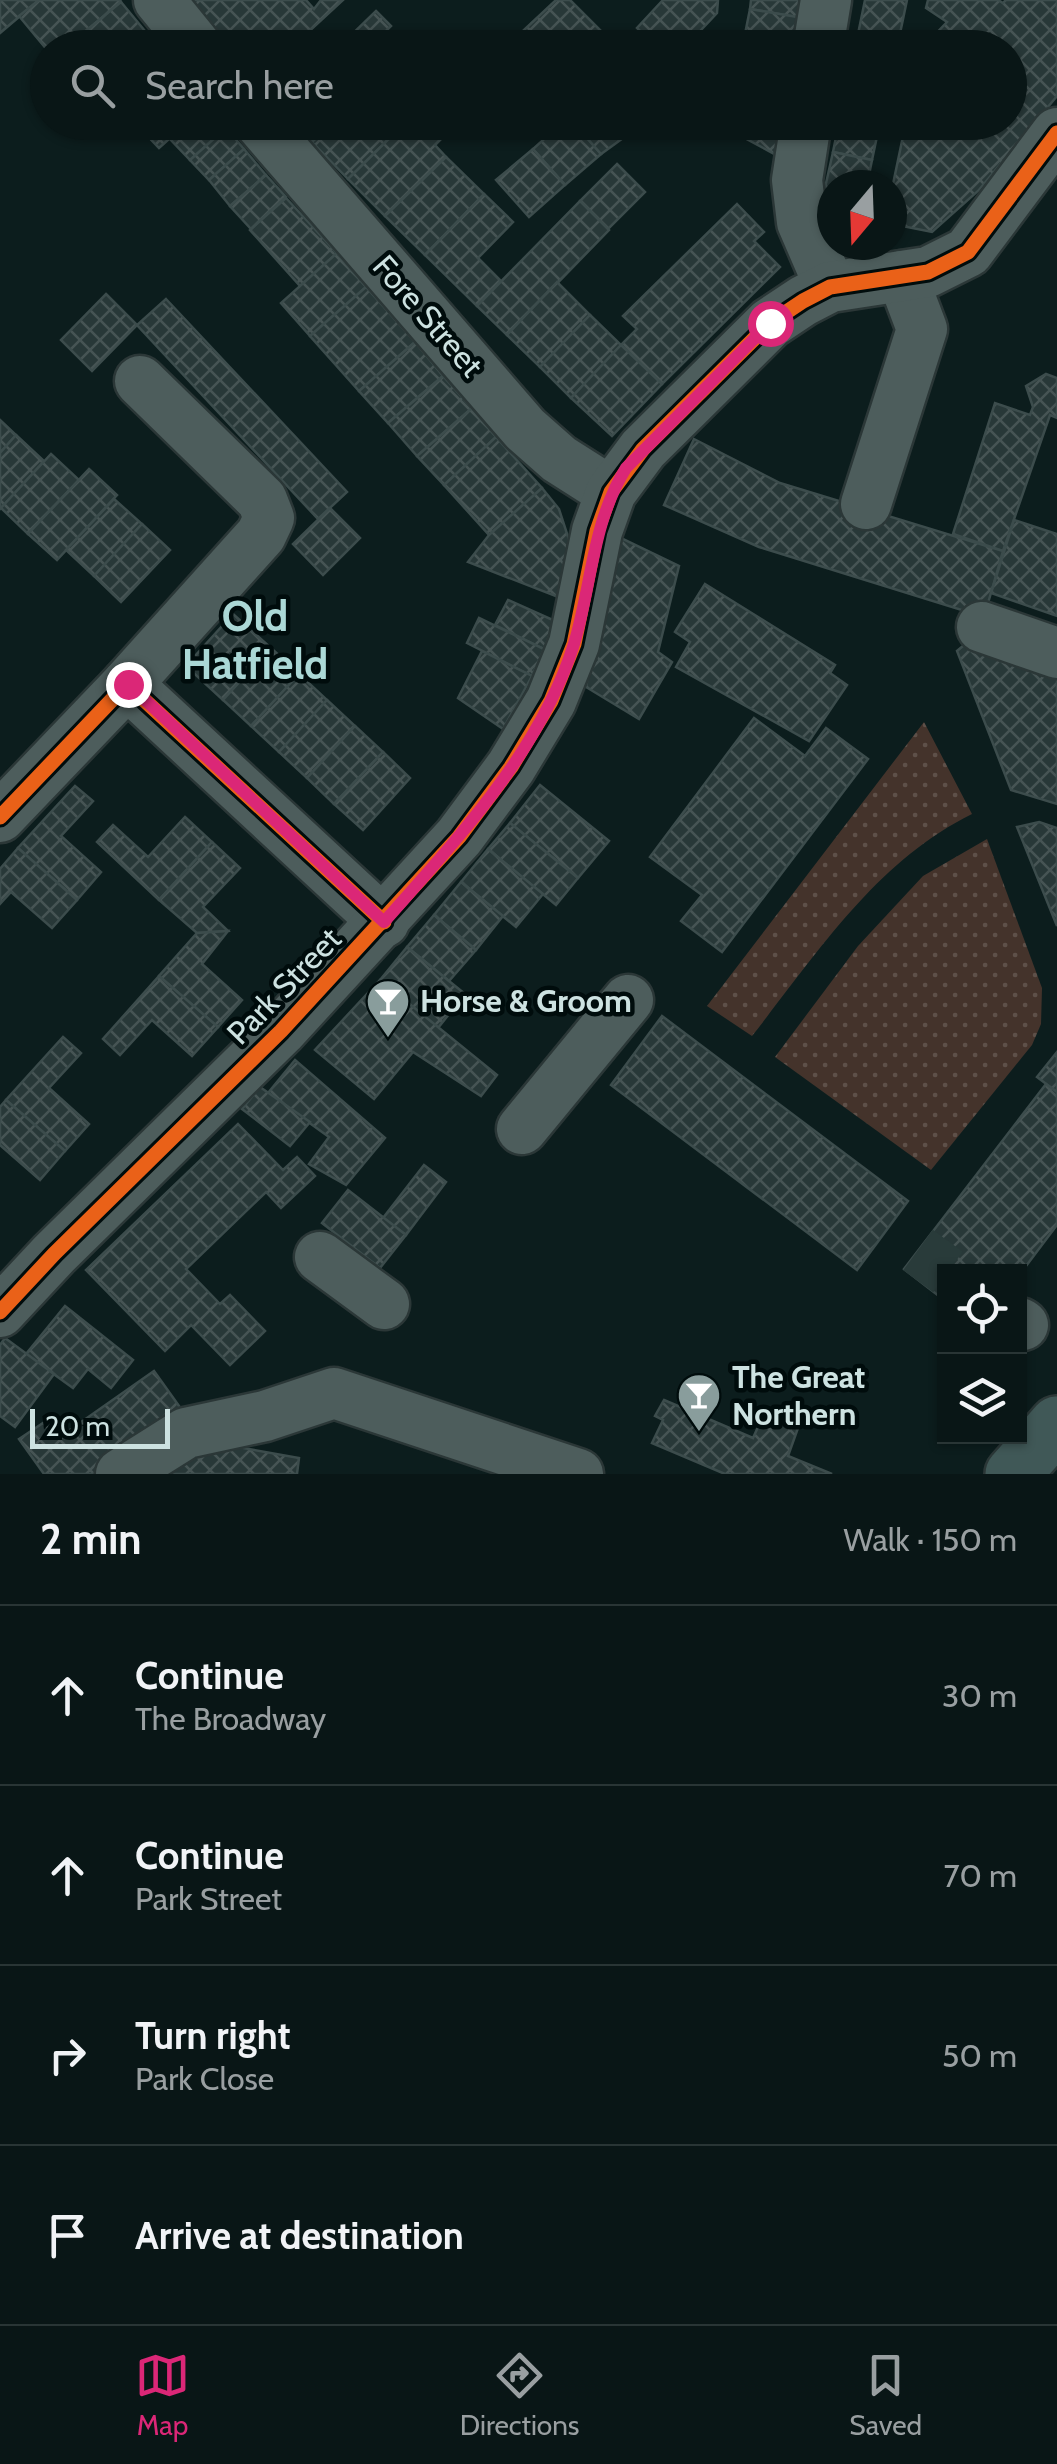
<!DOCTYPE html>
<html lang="en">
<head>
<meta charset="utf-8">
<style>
	body { margin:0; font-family:Cabin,sans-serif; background:#121f1f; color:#f1f3f6 }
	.controls { position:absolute; right:30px; bottom:30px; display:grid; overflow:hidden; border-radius:0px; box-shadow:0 2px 8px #0004 }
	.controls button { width:90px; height:90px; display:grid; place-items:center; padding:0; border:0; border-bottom:2px solid #293535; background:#091616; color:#f1f3f6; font:50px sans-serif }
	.compass { position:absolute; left:817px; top:170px; width:90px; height:90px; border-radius:50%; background:#091616; box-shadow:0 2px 8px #0004; rotate:199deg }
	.scale { position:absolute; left:30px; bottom:25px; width:140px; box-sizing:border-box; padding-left:10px; border:5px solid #cde2e1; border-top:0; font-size:28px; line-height:35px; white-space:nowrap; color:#cde2e1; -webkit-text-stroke:8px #000c0c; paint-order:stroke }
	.stop { position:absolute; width:30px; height:30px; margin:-22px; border:8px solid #db2777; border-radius:50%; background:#fff }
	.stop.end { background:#db2777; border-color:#fff; box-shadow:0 2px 10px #0008 }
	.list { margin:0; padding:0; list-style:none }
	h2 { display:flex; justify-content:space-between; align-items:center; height:130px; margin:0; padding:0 40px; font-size:42px }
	h2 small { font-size:32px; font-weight:400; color:#999fa1 }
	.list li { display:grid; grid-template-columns:65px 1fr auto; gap:30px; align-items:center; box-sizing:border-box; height:180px; padding:0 40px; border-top:2px solid #293535 }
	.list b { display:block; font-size:38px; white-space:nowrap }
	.list p { margin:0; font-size:32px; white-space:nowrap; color:#999fa1 }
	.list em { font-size:32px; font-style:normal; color:#999fa1 }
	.icon { flex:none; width:55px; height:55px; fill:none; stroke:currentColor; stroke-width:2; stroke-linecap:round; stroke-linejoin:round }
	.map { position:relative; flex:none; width:1057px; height:1474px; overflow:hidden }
	.search { position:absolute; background:#091616; box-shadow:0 2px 8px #0004; left:30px; right:30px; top:30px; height:110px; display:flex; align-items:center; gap:25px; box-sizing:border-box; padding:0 35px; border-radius:55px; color:#999fa1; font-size:38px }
	.sheet { height:850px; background:#091616 }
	nav { display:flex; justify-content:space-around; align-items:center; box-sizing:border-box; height:140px; border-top:2px solid #293535; background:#091616; font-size:28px; color:#999fa1 }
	nav a { display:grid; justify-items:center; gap:5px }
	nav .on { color:#db2777 }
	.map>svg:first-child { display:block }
	.grass { fill:url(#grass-dots) }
	.building { fill:url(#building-cross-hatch); stroke:#3c4c4c; stroke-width:2.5 }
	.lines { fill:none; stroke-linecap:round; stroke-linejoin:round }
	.minor-tunnel { stroke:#293b3a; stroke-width:50; stroke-dasharray:50 25; stroke-linecap:butt }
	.minor-casing { stroke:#2b3737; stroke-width:55 }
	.major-casing { stroke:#2b3737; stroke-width:60 }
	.minor { stroke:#4d5d5c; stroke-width:50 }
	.major { stroke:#405857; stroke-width:55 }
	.cycleway-casing { stroke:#000c0c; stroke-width:21 }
	.cycleway { stroke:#ea6118; stroke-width:15 }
	.route { stroke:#db2777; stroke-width:12 }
	.labels { text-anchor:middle; stroke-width:9; stroke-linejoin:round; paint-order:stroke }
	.street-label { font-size:32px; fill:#cde2e1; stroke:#000c0c }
	.poi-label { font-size:32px; font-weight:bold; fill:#cde2e1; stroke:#000c0c; text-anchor:start }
	.district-label { font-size:42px; font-weight:bold; fill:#abd8d6; stroke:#000c0c }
</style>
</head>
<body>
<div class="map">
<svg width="1057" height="1474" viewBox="0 0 1057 1474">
	<defs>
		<pattern id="grass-dots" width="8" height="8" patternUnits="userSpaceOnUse" patternTransform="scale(2.5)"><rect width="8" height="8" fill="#44332b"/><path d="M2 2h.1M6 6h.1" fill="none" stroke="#5e5049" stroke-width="1.8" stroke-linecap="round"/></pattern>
		<pattern id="building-cross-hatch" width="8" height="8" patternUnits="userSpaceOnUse" patternTransform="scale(2.5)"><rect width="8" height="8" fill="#283838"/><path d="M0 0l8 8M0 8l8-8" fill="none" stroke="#465454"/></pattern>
	</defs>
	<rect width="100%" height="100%" fill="#0c1d1d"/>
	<g class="grass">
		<path d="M924 722 972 814C876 861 816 955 752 1036L707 1006Z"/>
		<polygon points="987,839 1042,988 1041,1024 1032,1045 931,1170 775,1057 858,946 923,876"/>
	</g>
	<g class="building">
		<polygon points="0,0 39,0 0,33"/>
		<polygon points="39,0 120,0 121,2 65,48 48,48 48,51 19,16"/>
		<polygon points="192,0 306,0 314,9 321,0 343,0 291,48 230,48"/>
		<polygon points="556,0 570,0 618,48 515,48 510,43"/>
		<polygon points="663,0 718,0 717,13 684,48 657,48 637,28"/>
		<polygon points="751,0 806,0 803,18 750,9"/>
		<polygon points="865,0 907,0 897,48 856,44"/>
		<polygon points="928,0 998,0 1003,3 1006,0 1057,0 1057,96 978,191 932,232 892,224 892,189 906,122 1010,122 1010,48 927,48 929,41 947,22 926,8"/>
		<polygon points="121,2 159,48 65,48"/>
		<polygon points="750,9 803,18 797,48 743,44"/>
		<polygon points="376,11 391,26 369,48 338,48"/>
		<polygon points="308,31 325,48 291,48"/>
		<polygon points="147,122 188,122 159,148 140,128"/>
		<polygon points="188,122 221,122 226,128 190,160 170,139"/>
		<polygon points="293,122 333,122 312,142"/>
		<polygon points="333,122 400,122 403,125 348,179 312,142"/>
		<polygon points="406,122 458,122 435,145 446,157 385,216 348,179"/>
		<polygon points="563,122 573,122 601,154 565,185 533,149"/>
		<polygon points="573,122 655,122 648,131 641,125 601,154"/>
		<polygon points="729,122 784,122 778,156 728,129"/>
		<polygon points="839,122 880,122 872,160 833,152"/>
		<polygon points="226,128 244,149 209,180 190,160"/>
		<polygon points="244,149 266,175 230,206 209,180"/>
		<polygon points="533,149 565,185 529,217 496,180"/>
		<polygon points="833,152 872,160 867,185 832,185 832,208 821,206"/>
		<polygon points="446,157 484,194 425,255 385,216"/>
		<polygon points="617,164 645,192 608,229 580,201"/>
		<polygon points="266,175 286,197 251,229 230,206"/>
		<polygon points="484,194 513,222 478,258 501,281 477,306 425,255"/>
		<polygon points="286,198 337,253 300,286 250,230"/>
		<polygon points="580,201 609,230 507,335 477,306"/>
		<polygon points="737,204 764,232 754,241 780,267 662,384 621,345 637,329 623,316"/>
		<polygon points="337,253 366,287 310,336 281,303"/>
		<polygon points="557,282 590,315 540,367 507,335"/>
		<polygon points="366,287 415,342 359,391 310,336"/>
		<polygon points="106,294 137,325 92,371 61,340"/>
		<polygon points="166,299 347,492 318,519 137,325"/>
		<polygon points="590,315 621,345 571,398 540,367"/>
		<polygon points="415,342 443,376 388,423 359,391"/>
		<polygon points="621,345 662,384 612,436 571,398"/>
		<polygon points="1046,374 1057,378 1057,418 1050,415 1003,551 953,534 995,403 1030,415 1033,407 1026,386"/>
		<polygon points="443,376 472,408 417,456 388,423"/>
		<polygon points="472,408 496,437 444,485 417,456"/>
		<polygon points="0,420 16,435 0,453"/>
		<polygon points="16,435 44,461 0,509 0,453"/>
		<polygon points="496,437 542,488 489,535 444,485"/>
		<polygon points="694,439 780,483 1003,551 984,617 759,547 664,505"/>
		<polygon points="51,454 79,480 28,534 1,508"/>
		<polygon points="89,469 117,495 57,560 28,534"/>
		<polygon points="542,488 559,509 573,552 566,600 468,562 489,535"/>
		<polygon points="114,499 142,524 94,576 66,550"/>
		<polygon points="330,508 360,538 323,575 293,544"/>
		<polygon points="1014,520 1057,534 1057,616 991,593"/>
		<polygon points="142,524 170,550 121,602 94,576"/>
		<polygon points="615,535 679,566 658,652 672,662 639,719 586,687"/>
		<polygon points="705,584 835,665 830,673 847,685 809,741 676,667 690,642 675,632"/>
		<polygon points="508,600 555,621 544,649 495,625"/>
		<polygon points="233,614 271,648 223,700 186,666"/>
		<polygon points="479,618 544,649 532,676 467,643"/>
		<polygon points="969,641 1057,671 1057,804 1011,790 957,651"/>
		<polygon points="271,648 299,674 251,726 223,700"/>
		<polygon points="482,651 532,676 503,729 458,698"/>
		<polygon points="299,674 327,700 279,752 251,726"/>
		<polygon points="327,700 355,726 307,778 279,752"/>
		<polygon points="754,718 805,756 826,728 868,759 722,952 681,921 702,895 650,857"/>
		<polygon points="355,726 383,752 334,804 307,778"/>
		<polygon points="383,752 410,778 363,830 334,804"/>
		<polygon points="540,785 609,841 578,878 510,823"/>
		<polygon points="75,786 93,801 61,836 101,872 77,900 18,848"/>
		<polygon points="185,817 212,842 159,900 97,842 113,825 148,857"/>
		<polygon points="1039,822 1057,828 1057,926 1017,827"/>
		<polygon points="510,823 578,878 556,905 488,849"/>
		<polygon points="212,842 240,868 203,907 228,931 197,933 159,900"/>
		<polygon points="18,848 77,900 52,928 11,892 0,904 0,869"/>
		<polygon points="488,849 543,894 516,927 461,882"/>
		<polygon points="461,882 503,916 476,950 434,915"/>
		<polygon points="434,915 476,950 449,981 407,947"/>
		<polygon points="228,931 202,964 242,1000 218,1027 159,976 197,933"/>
		<polygon points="407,947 465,994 438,1028 380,980"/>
		<polygon points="159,976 218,1027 192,1056 152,1020 120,1055 103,1039"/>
		<polygon points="380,980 497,1075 481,1096 413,1052 374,1099 315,1050"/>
		<polygon points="662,1016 908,1201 857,1270 611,1085"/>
		<polygon points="63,1037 81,1053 49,1088 89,1124 65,1151 6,1100"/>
		<polygon points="1057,1052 1057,1092 1037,1077"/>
		<polygon points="295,1060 385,1138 346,1185 309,1164 329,1137 268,1093"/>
		<polygon points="1046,1084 1057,1092 1057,1225 1020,1274 944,1272 944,1300 904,1269"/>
		<polygon points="260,1087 310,1122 290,1146 242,1109"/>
		<polygon points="6,1100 65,1151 40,1180 0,1145 0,1107"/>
		<polygon points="238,1124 283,1170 297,1157 315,1176 281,1208 266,1192 186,1269 220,1304 230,1295 265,1331 230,1365 191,1325 165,1351 86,1270"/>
		<polygon points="424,1165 446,1182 406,1235 383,1218"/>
		<polygon points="348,1190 406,1235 380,1268 322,1223"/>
		<polygon points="65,1306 133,1360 111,1388 88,1369 73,1388 26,1354"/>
		<polygon points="5,1338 54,1374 15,1427 0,1416 0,1345"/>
		<polygon points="154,1371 184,1413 97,1474 44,1474 19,1439 55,1415 67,1432"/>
		<polygon points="664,1400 753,1438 763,1416 798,1428 788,1456 832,1474 725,1474 652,1443 663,1420 655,1416"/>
		<polygon points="210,1442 299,1458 297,1474 136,1474"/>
	</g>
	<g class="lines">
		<polyline class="minor-tunnel" points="918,1250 948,1272"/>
		<g class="minor-casing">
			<g id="minor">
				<polyline points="159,0 198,48"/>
				<polyline points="818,48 826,0"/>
				<polyline points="259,122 525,429 559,459 611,492"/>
				<polyline points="806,122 797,180 802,222 830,287"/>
				<polyline points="866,504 922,329 902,276"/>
				<polyline points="982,627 1057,653"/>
				<polyline points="127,684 261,535 269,518 262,500 140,381"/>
				<polyline points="0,817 127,684 384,922"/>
				<polyline points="522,1129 628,1000"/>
				<polyline points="320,1257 384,1304"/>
				<polyline points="0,1312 54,1254 281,1031 459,837 511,767 551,701 574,644 597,531 611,492 643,449 770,323 803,301 830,287 928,272 968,252 1057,133"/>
				<polyline points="1020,1323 1023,1325"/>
				<polyline points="121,1474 186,1433 265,1416 334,1393 578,1474"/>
			</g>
		</g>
		<g class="major-casing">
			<polyline id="major" points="1013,1474 1057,1424"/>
		</g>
		<use href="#minor" class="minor"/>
		<use href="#major" class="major"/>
		<g class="cycleway-casing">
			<g id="cycleway">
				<polyline points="0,817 127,684 384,922"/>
				<polyline points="0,1312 54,1254 281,1031 459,837 511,767 551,701 574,644 597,531 611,492 643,449 770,323 803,301 830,287 928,272 968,252 1057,133"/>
			</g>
		</g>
		<use href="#cycleway" class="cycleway"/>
	</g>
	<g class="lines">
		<path class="route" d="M128 684 384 922C457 839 540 752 574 644 592 584 592 523 626 468L770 323"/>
	</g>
	<defs>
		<g id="bar-pin" transform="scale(2.25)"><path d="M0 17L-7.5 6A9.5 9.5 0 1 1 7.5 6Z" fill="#899d9c" stroke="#000c0c"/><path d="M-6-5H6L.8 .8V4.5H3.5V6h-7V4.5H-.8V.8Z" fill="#fff"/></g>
	</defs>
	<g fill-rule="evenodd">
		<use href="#bar-pin" x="388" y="1001"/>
		<use href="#bar-pin" x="699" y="1395"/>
	</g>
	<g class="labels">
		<g class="street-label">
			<text transform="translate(428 316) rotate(49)" y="11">Fore Street</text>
			<text transform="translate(284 986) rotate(-46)" y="11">Park Street</text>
		</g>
		<g class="poi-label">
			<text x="420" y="1012">Horse &amp; Groom</text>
			<text x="732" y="1388">The Great<tspan x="732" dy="37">Northern</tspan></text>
		</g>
		<g class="district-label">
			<text x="255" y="631">Old<tspan x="255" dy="48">Hatfield</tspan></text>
		</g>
	</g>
</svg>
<div class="controls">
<button><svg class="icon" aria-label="locate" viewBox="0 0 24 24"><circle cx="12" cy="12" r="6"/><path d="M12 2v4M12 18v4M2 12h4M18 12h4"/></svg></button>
<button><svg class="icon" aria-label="layers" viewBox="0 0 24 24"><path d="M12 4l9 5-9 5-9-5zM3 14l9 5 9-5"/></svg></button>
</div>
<svg class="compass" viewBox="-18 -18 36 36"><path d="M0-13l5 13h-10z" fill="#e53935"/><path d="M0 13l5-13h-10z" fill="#999fa1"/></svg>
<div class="scale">20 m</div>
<div class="stop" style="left:770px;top:323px"></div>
<div class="stop end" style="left:128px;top:684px"></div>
<div class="search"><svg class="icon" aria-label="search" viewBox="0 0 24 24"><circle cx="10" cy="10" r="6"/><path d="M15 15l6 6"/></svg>Search here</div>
</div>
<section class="sheet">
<h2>2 min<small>Walk · 150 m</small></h2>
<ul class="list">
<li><svg class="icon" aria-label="ahead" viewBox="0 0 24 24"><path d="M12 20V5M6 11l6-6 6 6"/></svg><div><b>Continue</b><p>The Broadway</p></div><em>30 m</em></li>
<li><svg class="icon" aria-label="ahead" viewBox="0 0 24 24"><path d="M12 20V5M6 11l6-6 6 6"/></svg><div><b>Continue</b><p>Park Street</p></div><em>70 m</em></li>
<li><svg class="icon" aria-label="right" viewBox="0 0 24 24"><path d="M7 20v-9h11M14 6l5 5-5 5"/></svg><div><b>Turn right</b><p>Park Close</p></div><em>50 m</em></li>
<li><svg class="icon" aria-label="arrive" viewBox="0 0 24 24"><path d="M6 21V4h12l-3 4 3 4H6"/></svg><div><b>Arrive at destination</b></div></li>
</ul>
</section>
<nav>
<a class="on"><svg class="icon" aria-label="map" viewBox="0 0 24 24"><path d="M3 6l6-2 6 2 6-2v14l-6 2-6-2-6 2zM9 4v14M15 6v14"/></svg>Map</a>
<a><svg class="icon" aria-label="directions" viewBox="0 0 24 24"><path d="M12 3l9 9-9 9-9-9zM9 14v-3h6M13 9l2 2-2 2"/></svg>Directions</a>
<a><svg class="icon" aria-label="saved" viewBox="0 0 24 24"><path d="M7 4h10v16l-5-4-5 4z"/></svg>Saved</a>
</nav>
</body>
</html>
